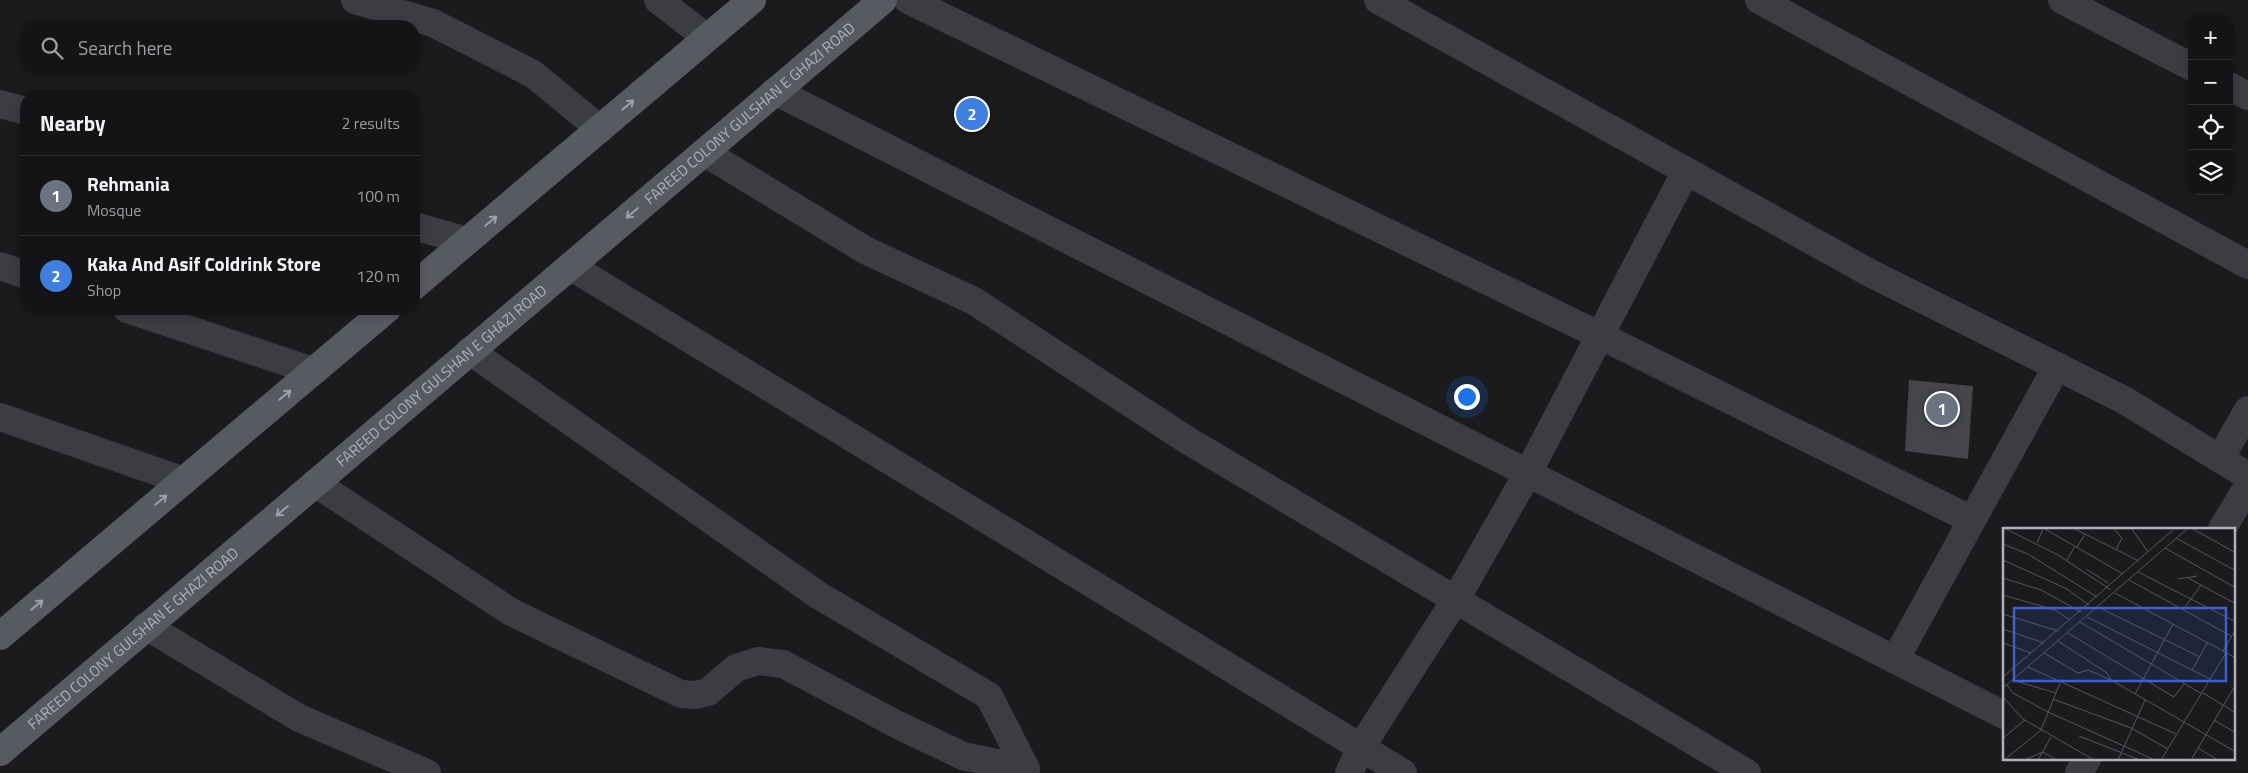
<!DOCTYPE html>
<html lang="en">
<head>
<meta charset="utf-8">
<style>
	body { margin:0; font-family:"Titillium Web",sans-serif; background:#212123; color:#f1f3f6 }
	.controls { position:absolute; right:15px; top:15px; display:grid; overflow:hidden; border-radius:10px; box-shadow:0 2px 8px #0003 }
	.controls button { width:45px; height:45px; display:grid; place-items:center; padding:0; border:0; border-bottom:1px solid #333335; background:#141416; color:#f1f3f6; font:25px sans-serif }
	.you { position:absolute; left:1466px; top:396px; width:18px; height:18px; margin:-12px; border:4px solid #fff; border-radius:50%; background:#1a73e8; box-shadow:0 0 0 8px #1a73e833 }
	.badge { display:grid; place-items:center; width:32px; height:32px; border-radius:50%; background:#ea580c; color:#fff; font-size:16px; font-weight:700 }
	.pin { position:absolute; translate:-50% -50%; border:2px solid #fff; box-shadow:0 1px 5px #0006 }
	.list { margin:0; padding:0; list-style:none }
	h2 { display:flex; justify-content:space-between; align-items:center; height:65px; margin:0; padding:0 20px; font-size:21px }
	h2 small { font-size:16px; font-weight:400; color:#9d9ea1 }
	.list li { display:grid; grid-template-columns:32px 1fr auto; gap:15px; align-items:center; box-sizing:border-box; height:80px; padding:0 20px; border-top:1px solid #333335 }
	.list b { display:block; font-size:19px; white-space:nowrap }
	.list p { margin:0; font-size:16px; white-space:nowrap; color:#9d9ea1 }
	.list em { font-size:16px; font-style:normal; color:#9d9ea1 }
	.icon { flex:none; width:28px; height:28px; fill:none; stroke:currentColor; stroke-width:2; stroke-linecap:round; stroke-linejoin:round }
	.map { position:relative; flex:none; width:2248px; height:773px; overflow:hidden }
	.search { position:absolute; background:#141416; box-shadow:0 2px 8px #0003; left:20px; top:20px; width:400px; height:55px; display:flex; align-items:center; gap:12px; box-sizing:border-box; padding:0 18px; border-radius:20px; color:#9d9ea1; font-size:19px }
	.panel { position:absolute; background:#141416; box-shadow:0 2px 8px #0003; left:20px; top:90px; width:400px; height:225px; border-radius:20px }
	.map>svg:first-child { display:block }
	.building { fill:#45464a }
	.lines { fill:none; stroke-linecap:round; stroke-linejoin:round }
	.minor { stroke:#3c3d42; stroke-width:28 }
	.tertiary { stroke:#3c3d42; stroke-width:28 }
	.primary { stroke:#585a61; stroke-width:28 }
	.oneway { stroke:#9da0aa }
	.labels { text-anchor:middle; stroke-width:4; stroke-linejoin:round; paint-order:stroke }
	.street-label { font-size:15px; fill:#aeb2bc; stroke:#161618 }
	.inset-road { fill:none; stroke:#56575d; stroke-width:1 }
	.view { fill:#3a62d2; fill-opacity:0.15; stroke:#3a62d2; stroke-width:2.5 }
	.inset-edge { fill:none; stroke:#aeb2bc; stroke-width:2.5 }
</style>
</head>
<body>
<div class="map">
<svg width="2248" height="773" viewBox="0 0 2248 773">
	<rect width="100%" height="100%" fill="#1b1b1d"/>
	<polygon class="building" points="1909,380 1973,386 1968,459 1905,451"/>
	<g class="lines">
		<g class="minor">
			<polyline points="658,0 707,38"/>
			<polyline points="908,0 1601,336 1972,520"/>
			<polyline points="1759,0 2248,265"/>
			<polyline points="2062,0 2192,67"/>
			<polyline points="2229,86 2248,96"/>
			<polyline points="775,91 2004,715"/>
			<polyline points="0,104 26,111"/>
			<polyline points="704,152 865,250 974,301 1187,440 1747,773"/>
			<polyline points="414,226 467,241"/>
			<polyline points="0,266 26,275"/>
			<polyline points="570,266 1403,773"/>
			<polyline points="127,309 313,371"/>
			<polyline points="0,417 184,481"/>
			<polyline points="315,483 511,612 681,694 696,695 708,692 736,668 758,661 783,664 898,725 963,756 1026,769 989,696 818,595 470,351"/>
			<polyline points="146,626 299,718 427,773"/>
			<polyline points="1895,660 2057,366"/>
			<polyline points="1349,773 1361,747 1456,599 1528,473 1686,171"/>
		</g>
		<g class="tertiary">
			<polyline points="355,0 433,23 533,74 600,129"/>
			<polyline points="1378,0 1870,273 2124,400 2248,476"/>
			<polyline points="2220,459 2248,410"/>
			<polyline points="2222,529 2248,486"/>
			<polyline points="2079,773 2087,759"/>
		</g>
		<g class="primary">
			<polyline points="414,286 752,0"/>
			<polyline points="0,636 387,309"/>
			<path id="s1" d="M0 752 883 0"/>
		</g>
	</g>
	<defs><path id="oneway-shaft" d="M-6 0H5M1.5-3L5.5 0L1.5 3" fill="none" stroke-width="1.6" stroke-linecap="round" stroke-linejoin="round" transform="scale(1.25)"/></defs>
	<g class="oneway">
		<use href="#oneway-shaft" transform="translate(628 105) rotate(-40)"/>
		<use href="#oneway-shaft" transform="translate(632 213) rotate(140)"/>
		<use href="#oneway-shaft" transform="translate(491 221) rotate(-40)"/>
		<use href="#oneway-shaft" transform="translate(285 395) rotate(-40)"/>
		<use href="#oneway-shaft" transform="translate(161 500) rotate(-40)"/>
		<use href="#oneway-shaft" transform="translate(282 511) rotate(140)"/>
		<use href="#oneway-shaft" transform="translate(37 605) rotate(-40)"/>
	</g>
	<g class="labels">
		<g class="street-label">
			<text dy="5" stroke="none"><textPath href="#s1" startOffset="985">FAREED COLONY GULSHAN E GHAZI ROAD</textPath></text>
			<text dy="5" stroke="none"><textPath href="#s1" startOffset="580">FAREED COLONY GULSHAN E GHAZI ROAD</textPath></text>
			<text dy="5" stroke="none"><textPath href="#s1" startOffset="175">FAREED COLONY GULSHAN E GHAZI ROAD</textPath></text>
		</g>
	</g>
	<g transform="translate(2003 528)">
		<rect width="232" height="232" fill="#1b1b1d"/>
		<path class="inset-road" d="M3 1 55 27 108 62M42 1 120 46M72 1 136 33M111 1 119 10 113 22M129 1 145 24M190 1 233 25M173 10 233 43M34 15 40 1M0 16 25 26 94 69M74 19 82 6M162 20 233 60M0 32 64 61 86 77M64 32 72 18M83 41 105 55M135 44 233 94M0 50 38 62 78 84M185 50 233 76M175 51 194 48M126 52 228 108M112 65 233 130M0 67 52 82 67 92M95 79 197 129M180 82 198 57M0 86 55 103M84 89 207 151M77 94 199 166M0 101 41 115M65 105 171 169 181 156M0 115 28 125M220 123 233 101M41 125 75 145 85 142 108 152 104 145 55 113M25 139 173 206M189 142 205 114M0 149 171 1M9 152 53 165M108 152 233 224M4 157 10 165 45 184 152 232M0 160 184 1M200 165 233 185M132 166 170 96M0 169 20 191 91 232M50 171 128 200 165 221M211 192 233 205M76 208 137 232M0 210 22 192M195 220 215 232M1 232 38 202 57 155M21 232 40 224 54 232M35 232 48 209M115 232 142 172M158 232 223 125M188 232 233 156"/>
		<path class="view" d="M11 80H223V153H11Z"/>
		<rect width="232" height="232" class="inset-edge"/>
	</g>
</svg>
<div class="controls">
<button>+</button>
<button>−</button>
<button><svg class="icon" aria-label="locate" viewBox="0 0 24 24"><circle cx="12" cy="12" r="6"/><path d="M12 2v4M12 18v4M2 12h4M18 12h4"/></svg></button>
<button><svg class="icon" aria-label="layers" viewBox="0 0 24 24"><path d="M12 4l9 5-9 5-9-5zM3 14l9 5 9-5"/></svg></button>
</div>
<div class="you"></div>
<div class="pin badge" style="left:1942px;top:409px;background:#6b7280">1</div>
<div class="pin badge" style="left:972px;top:114px;background:#3f7fe0">2</div>
<div class="search"><svg class="icon" aria-label="search" viewBox="0 0 24 24"><circle cx="10" cy="10" r="6"/><path d="M15 15l6 6"/></svg>Search here</div>
<section class="panel">
<h2>Nearby<small>2 results</small></h2>
<ul class="list">
<li><span class="badge" style="background:#6b7280">1</span><div><b>Rehmania</b><p>Mosque</p></div><em>100 m</em></li>
<li><span class="badge" style="background:#3f7fe0">2</span><div><b>Kaka And Asif Coldrink Store</b><p>Shop</p></div><em>120 m</em></li>
</ul>
</section>
</div>
</body>
</html>
